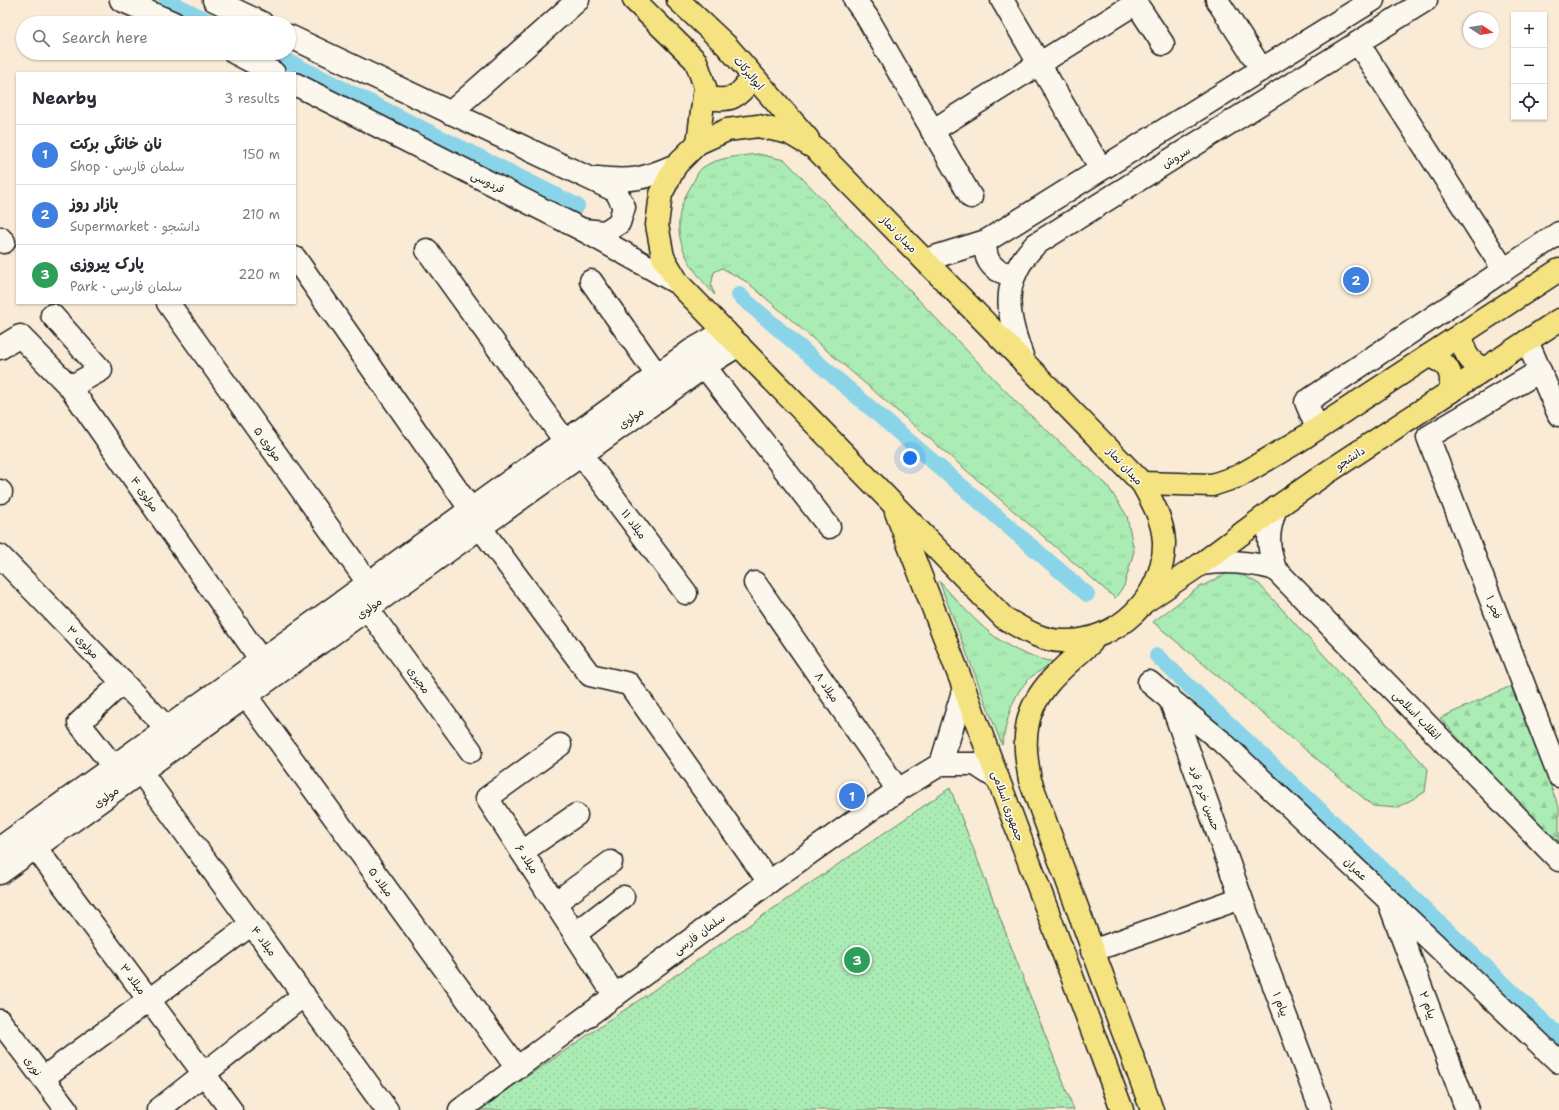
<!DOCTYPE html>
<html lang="en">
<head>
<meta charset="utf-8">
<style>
	body { margin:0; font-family:"Shantell Sans","Playpen Sans Arabic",sans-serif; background:#f2f2f3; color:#2b2b33 }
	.controls { position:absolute; right:12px; top:12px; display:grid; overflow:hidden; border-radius:0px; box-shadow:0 1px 3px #0004 }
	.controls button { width:36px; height:36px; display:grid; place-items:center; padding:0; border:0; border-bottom:1px solid #e1e1e2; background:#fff; color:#2b2b33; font:20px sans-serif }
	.compass { position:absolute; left:1463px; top:12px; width:36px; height:36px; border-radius:50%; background:#fff; box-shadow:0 1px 3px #0004; rotate:102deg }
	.you { position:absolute; left:910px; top:458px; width:14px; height:14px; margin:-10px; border:3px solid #fff; border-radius:50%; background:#1a73e8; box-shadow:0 0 0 6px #1a73e833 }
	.badge { display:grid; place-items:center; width:26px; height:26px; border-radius:50%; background:#7c3aed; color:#fff; font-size:13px; font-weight:700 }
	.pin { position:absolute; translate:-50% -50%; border:2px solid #fff; box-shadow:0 1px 4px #0006 }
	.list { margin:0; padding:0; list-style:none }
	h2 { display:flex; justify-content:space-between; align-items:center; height:52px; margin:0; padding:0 16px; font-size:17px }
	h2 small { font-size:13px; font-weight:400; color:#7c7c81 }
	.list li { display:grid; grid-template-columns:26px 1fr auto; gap:12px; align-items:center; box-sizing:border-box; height:60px; padding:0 16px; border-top:1px solid #e1e1e2 }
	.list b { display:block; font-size:15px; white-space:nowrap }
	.list p { margin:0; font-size:13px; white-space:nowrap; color:#7c7c81 }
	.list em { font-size:13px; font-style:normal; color:#7c7c81 }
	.icon { flex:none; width:22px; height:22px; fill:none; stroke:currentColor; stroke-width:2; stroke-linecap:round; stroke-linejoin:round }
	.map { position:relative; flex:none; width:1559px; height:1110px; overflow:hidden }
	.search { position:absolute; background:#fff; box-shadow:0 1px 3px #0004; left:16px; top:16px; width:280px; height:44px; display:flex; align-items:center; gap:10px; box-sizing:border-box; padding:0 14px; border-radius:22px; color:#7c7c81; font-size:15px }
	.panel { position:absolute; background:#fff; box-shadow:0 1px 3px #0004; left:16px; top:72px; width:280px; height:232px; border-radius:0px }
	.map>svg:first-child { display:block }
	.grass { fill:url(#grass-tufts); stroke:#648468 }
	.forest { fill:url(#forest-firs); stroke:#648468 }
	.park { fill:url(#park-dots); stroke:#648468 }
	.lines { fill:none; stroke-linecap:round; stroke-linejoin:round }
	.canal { stroke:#8ad4ea; stroke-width:16 }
	.minor-casing { stroke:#1c1c1c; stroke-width:25 }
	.major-casing { stroke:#1c1c1c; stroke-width:25 }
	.minor { stroke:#fbf7ec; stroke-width:22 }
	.major { stroke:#f5e382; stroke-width:22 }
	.labels { text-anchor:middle; stroke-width:3.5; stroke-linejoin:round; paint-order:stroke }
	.street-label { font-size:11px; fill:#1c1c1c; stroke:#fbf7ec }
</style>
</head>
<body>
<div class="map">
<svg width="1559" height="1110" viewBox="0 0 1559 1110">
	<defs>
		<pattern id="grass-tufts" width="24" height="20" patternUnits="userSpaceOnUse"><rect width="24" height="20" fill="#abecb4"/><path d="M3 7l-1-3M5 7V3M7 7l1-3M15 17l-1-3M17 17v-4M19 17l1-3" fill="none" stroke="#93ca9a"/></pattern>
		<pattern id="forest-firs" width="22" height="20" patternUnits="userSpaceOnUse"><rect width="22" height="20" fill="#abecb4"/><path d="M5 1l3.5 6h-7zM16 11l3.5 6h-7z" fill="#93ca9a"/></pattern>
		<pattern id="park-dots" width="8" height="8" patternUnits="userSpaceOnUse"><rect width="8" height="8" fill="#abecb4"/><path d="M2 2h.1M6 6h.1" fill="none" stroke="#93ca9a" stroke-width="1.8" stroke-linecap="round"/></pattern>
	</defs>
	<rect width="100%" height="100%" fill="#f9ebd6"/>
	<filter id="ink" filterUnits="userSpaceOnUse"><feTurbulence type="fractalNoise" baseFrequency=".025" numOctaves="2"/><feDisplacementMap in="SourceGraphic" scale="8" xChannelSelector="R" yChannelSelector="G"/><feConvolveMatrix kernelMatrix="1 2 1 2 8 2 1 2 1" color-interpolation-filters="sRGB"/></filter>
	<g filter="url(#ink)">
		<g class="grass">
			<path d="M758 154 785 160 1018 404 1107 485 1127 516 1134 551 1124 586 1115 598 747 282 722 268 714 272 711 286 715 295C684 262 665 229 691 186 694 181 698 171 702 168 717 157 741 156 758 154Z"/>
			<polygon points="1234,570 1259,584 1428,769 1425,792 1397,808 1373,806 1153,622 1198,588"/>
			<path d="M939 581C974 619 1001 654 1055 662 1048 667 1038 671 1031 677 1011 695 1007 721 1002 745Z"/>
		</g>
		<polygon class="forest" points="1511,686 1559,807 1559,842 1556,844 1440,718"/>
		<polygon class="park" points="950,788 1074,1110 478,1110"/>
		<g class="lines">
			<g class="canal">
				<polyline points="166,0 212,23"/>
				<polyline points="271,53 577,206"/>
				<polyline points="739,295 1087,594"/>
				<polyline points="1157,656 1559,1036"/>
			</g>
			<g class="minor-casing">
				<g id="minor">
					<polyline points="121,0 174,23"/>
					<polyline points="214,0 262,23"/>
					<polyline points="855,0 867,17 971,197"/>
					<polyline points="1002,0 1101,169"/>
					<polyline points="1134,0 1163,44"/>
					<polyline points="1217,0 1262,70"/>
					<polyline points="289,36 616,191 624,207 619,223 605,232 583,230"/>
					<polyline points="1358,43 1504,270 1559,233"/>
					<polyline points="235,53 274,73"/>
					<polyline points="295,84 583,230 679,284"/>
					<polyline points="450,113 578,0"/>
					<polyline points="932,131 1136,3"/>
					<path d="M597 178C632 182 644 179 676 165"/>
					<polyline points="0,238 4,242"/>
					<path d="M986 241C983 262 995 274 1015 274"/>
					<polyline points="427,250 565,441"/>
					<polyline points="295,258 471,510"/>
					<polyline points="925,260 986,241 1373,0"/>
					<polyline points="591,281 657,375"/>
					<polyline points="168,303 369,584"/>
					<polyline points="52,315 101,370 70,387"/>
					<polyline points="1527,341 1559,415"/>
					<polyline points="0,348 20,336 70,387 261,660"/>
					<polyline points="695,354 829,527"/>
					<path d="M1025 364C1008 318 997 283 1036 244L1426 0"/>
					<polyline points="1540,371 1428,437 1559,776"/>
					<polyline points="1317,428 1306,402 1504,270"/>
					<polyline points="581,454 686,593"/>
					<polyline points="0,491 1,492"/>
					<path d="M1276 508C1267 532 1267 545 1275 569L1559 860"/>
					<polyline points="480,527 590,675 629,684 769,882"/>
					<polyline points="0,556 167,728"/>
					<path d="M1201 564C1227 560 1250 562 1275 569"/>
					<polyline points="755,583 898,790"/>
					<polyline points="367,608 471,751"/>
					<polyline points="1149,682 1222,742 1559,1062"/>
					<polyline points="246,696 517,1068"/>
					<polyline points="1170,699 1241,898 1321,1110"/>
					<polyline points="560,745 487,798 615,996"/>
					<polyline points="941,764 964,688"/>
					<polyline points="941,764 975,764 998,779"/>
					<polyline points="113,766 79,723 123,682"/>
					<polyline points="141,772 387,1110"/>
					<polyline points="35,847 231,1110"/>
					<polyline points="0,848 692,350 725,331"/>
					<polyline points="522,852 576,815"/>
					<polyline points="0,873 705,366 739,345"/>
					<polyline points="555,903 611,862"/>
					<polyline points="1390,905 1467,1110"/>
					<polyline points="575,934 623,897"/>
					<polyline points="1092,951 1241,898"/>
					<polyline points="0,1021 67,1110"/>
					<polyline points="43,1078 252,924"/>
					<polyline points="158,1110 304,995"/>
					<polyline points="460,1110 769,882 898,790 941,764"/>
				</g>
			</g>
			<g class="major-casing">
				<g id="major">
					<polyline points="634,0 696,61 705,87 698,143"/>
					<polyline points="678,0 726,45 808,139"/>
					<path d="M704 97C729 103 740 98 752 76"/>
					<path d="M758 126 789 133 816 149 1142 483C1152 501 1163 520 1164 542 1165 597 1117 643 1063 641 1041 641 1023 629 1004 618L679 284 663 257 657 225 661 194 676 165 698 143 727 130Z"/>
					<path d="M1463 333C1462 352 1468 362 1485 369"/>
					<path d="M1428 356C1447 362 1454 371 1450 392"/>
					<polyline points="1142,483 1212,485 1239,476 1297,442 1559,270"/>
					<polyline points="896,512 964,688 1122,1110"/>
					<polyline points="1146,601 1201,564 1276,508 1322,476 1559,320"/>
					<path d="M1094 638 1091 643C1065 666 1031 692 1027 728 1024 745 1027 763 1030 780L1152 1110"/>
				</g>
			</g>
			<use href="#minor" class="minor"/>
			<use href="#major" class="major"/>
		</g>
	</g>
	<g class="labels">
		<g class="street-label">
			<text transform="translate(749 73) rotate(49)" y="4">ابوالبرکات</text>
			<text transform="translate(1176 157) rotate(-32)" y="4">سروش</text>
			<text transform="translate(488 182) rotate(27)" y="4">فردوسی</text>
			<text transform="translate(899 234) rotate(46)" y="4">میدان نماز</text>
			<text transform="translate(631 418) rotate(-36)" y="4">مولوی</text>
			<text transform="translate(268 444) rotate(54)" y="4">مولوی ۵</text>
			<text transform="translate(1350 458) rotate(-33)" y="4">دانشجو</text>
			<text transform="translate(1125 466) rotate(47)" y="4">میدان نماز</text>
			<text transform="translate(145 494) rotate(55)" y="4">مولوی ۴</text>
			<text transform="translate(634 524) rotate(53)" y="4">میلاد ۱۱</text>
			<text transform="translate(1494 607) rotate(69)" y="4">فجر ۱</text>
			<text transform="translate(369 608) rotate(-36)" y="4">مولوی</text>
			<text transform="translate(83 642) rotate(46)" y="4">مولوی ۳</text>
			<text transform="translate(419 680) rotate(54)" y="4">مجیری</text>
			<text transform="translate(827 687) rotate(55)" y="4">میلاد ۸</text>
			<text transform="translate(1417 715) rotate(46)" y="4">انقلاب اسلامی</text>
			<text transform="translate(106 797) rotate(-36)" y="4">مولوی</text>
			<text transform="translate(1205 798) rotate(70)" y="4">حسین خرم فرد</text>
			<text transform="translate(1008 806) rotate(70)" y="4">جمهوری اسلامی</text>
			<text transform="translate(527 859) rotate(57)" y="4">میلاد ۶</text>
			<text transform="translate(1356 869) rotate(44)" y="4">عمران</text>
			<text transform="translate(381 882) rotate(54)" y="4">میلاد ۵</text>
			<text transform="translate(699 934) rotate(-36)" y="4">سلمان فارسی</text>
			<text transform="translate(264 941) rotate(54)" y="4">میلاد ۴</text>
			<text transform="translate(133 979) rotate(53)" y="4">میلاد ۳</text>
			<text transform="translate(1281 1004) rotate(69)" y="4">پیام ۱</text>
			<text transform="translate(1428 1005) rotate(69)" y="4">پیام ۲</text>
			<text transform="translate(33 1066) rotate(53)" y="4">نوری</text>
		</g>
	</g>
</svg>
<div class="controls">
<button>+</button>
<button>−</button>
<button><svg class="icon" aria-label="locate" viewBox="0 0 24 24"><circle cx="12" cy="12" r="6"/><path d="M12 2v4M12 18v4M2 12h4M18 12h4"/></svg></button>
</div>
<svg class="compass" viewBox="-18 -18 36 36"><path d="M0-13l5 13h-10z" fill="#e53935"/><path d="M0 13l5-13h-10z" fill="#7c7c81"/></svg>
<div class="you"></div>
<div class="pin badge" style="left:852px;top:796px;background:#3f7fe0">1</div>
<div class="pin badge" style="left:1356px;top:280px;background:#3f7fe0">2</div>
<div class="pin badge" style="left:857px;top:960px;background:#2e9e5b">3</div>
<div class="search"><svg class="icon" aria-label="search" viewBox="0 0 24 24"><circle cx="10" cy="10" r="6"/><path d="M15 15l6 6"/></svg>Search here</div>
<section class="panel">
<h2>Nearby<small>3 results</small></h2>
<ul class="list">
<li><span class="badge" style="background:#3f7fe0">1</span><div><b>نان خانگی برکت</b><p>Shop · سلمان فارسی</p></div><em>150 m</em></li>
<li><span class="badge" style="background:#3f7fe0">2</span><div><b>بازار روز</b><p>Supermarket · دانشجو</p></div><em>210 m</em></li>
<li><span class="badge" style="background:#2e9e5b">3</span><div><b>پارک پیروزی</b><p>Park · سلمان فارسی</p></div><em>220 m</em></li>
</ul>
</section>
</div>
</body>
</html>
